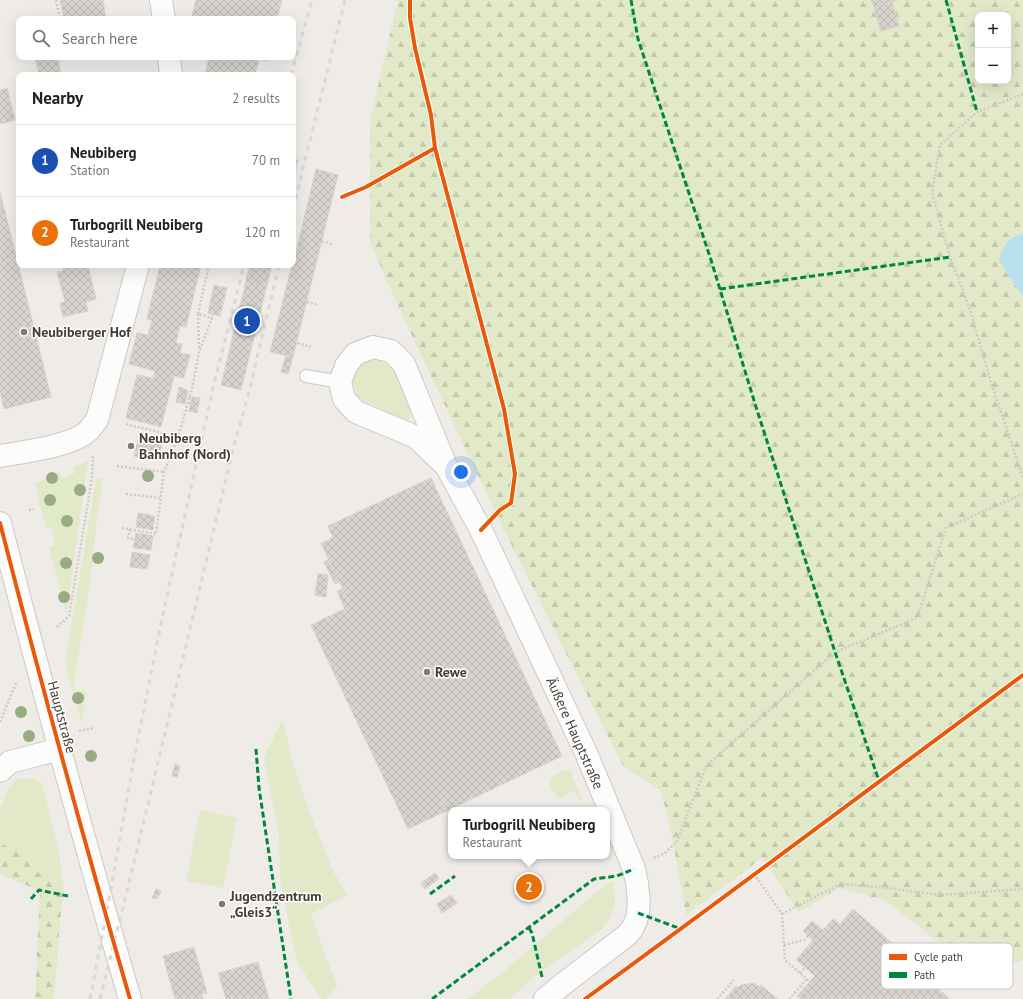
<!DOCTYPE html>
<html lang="en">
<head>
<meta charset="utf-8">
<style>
	body { margin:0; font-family:"PT Sans",sans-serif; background:#f2f2f2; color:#202124 }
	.controls { position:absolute; right:12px; top:12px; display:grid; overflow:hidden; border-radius:8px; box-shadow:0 4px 16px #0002 }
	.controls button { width:36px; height:36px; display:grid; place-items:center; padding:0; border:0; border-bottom:1px solid #e0e0e0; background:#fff; color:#202124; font:20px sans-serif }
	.you { position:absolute; left:461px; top:472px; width:14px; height:14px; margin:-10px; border:3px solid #fff; border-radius:50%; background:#1a73e8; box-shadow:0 0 0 6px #1a73e833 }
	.badge { display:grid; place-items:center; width:26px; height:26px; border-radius:50%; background:#807a74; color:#fff; font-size:13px; font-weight:700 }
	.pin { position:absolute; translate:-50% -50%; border:2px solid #fff; box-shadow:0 1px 4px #0006 }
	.popup { position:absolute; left:448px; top:807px; width:162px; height:52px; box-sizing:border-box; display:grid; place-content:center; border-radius:8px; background:#fff; filter:drop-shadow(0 1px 3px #0005); font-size:13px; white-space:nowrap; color:#757577 }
	.popup b { font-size:15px; color:#202124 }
	.popup::after { content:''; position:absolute; left:50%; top:100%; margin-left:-8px; border:8px solid transparent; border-top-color:#fff }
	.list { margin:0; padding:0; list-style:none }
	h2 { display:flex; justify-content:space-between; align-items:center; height:52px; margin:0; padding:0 16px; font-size:17px }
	h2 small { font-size:13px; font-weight:400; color:#757577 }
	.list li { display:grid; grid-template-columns:26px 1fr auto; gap:12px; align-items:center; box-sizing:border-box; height:72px; padding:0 16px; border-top:1px solid #e0e0e0 }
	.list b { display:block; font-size:15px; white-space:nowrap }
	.list p { margin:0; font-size:13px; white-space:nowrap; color:#757577 }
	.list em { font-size:13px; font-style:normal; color:#757577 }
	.icon { flex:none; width:22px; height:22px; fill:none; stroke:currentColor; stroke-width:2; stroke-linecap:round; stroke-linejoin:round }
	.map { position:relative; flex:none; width:1023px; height:999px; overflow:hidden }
	.search { position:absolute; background:#fff; box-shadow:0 4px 16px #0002; left:16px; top:16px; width:280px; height:44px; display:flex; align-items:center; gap:10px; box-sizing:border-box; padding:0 14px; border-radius:8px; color:#757577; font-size:15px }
	.panel { position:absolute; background:#fff; box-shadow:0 4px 16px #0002; left:16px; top:72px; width:280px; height:196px; border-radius:8px }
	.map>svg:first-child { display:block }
	.green { fill:#e1e9c9 }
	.forest { fill:url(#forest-firs); fill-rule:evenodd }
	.water { fill:#b9e0ec }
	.building { fill:url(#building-cross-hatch); stroke:#d7d3ce }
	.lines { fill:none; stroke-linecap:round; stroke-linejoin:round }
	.service-casing { stroke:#cbc8c4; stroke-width:14 }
	.minor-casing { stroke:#cbc8c4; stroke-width:24 }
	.tertiary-casing { stroke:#cbc8c4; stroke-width:24 }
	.path { stroke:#cdcac7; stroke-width:2.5; stroke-dasharray:2 2; stroke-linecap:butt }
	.service { stroke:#fdfcfc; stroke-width:12 }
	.minor { stroke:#fdfcfc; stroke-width:22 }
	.tertiary { stroke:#fdfcfc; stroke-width:22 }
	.rail { stroke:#d9d8d8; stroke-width:3; stroke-dasharray:5 5; stroke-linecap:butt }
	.quiet { stroke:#00873e; stroke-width:3; stroke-dasharray:6 3; stroke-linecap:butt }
	.cycleway-casing { stroke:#fff; stroke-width:6 }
	.cycleway { stroke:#e8590c; stroke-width:4 }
	.tree { fill:#99ab80 }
	.poi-dot { fill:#807a74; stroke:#fff; stroke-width:1.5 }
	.labels { text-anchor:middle; stroke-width:3; stroke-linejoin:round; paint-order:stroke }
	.poi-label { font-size:14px; font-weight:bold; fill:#453c35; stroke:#fff; text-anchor:start }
	.street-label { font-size:14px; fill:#453c35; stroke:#fff }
	.key { fill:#fff; stroke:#c7c4c2; stroke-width:1 }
	.key-label { font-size:11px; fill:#453c35 }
</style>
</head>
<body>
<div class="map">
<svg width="1023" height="999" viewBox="0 0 1023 999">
	<defs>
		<pattern id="forest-firs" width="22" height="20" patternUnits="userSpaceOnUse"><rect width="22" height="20" fill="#e1e9c9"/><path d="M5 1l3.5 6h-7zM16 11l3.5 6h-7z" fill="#c2c9ad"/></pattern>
		<pattern id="building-cross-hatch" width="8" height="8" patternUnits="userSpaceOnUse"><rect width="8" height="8" fill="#d7d3cf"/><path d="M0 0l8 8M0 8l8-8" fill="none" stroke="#bab6b2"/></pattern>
	</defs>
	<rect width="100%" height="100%" fill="#efece8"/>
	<g class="green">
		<path d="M376 360C382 362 387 363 391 366 399 374 407 402 411 413L409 419 404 420 360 399C350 386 351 369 367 362 370 360 373 360 376 360Z"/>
		<polygon points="88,461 67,611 66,612 49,547 55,545 51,527 46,528 35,484 59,472 62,478 75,473 73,467"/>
		<polygon points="96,478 103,479 96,527 91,576 73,689 87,692 82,724 72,690 65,664"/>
		<polygon points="282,721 285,729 291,755 305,800 333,871 347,895 311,914 337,987 326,999 321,999 297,961 289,925 280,877 279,837 264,757"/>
		<path d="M570 770 584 804 573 790 560 800 550 786C551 773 559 772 570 770Z"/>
		<polygon points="18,779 34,779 42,784 59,852 64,891 34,860 0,843 0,809 8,788"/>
		<polygon points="200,810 237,818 223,888 186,881"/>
		<polygon points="614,882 615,905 610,918 602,929 535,976 510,999 467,999 497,977 606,884"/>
	</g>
	<g class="forest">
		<path d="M398 0H1023V961L974 969 886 901 839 888 799 912 762 858 686 915 671 831 661 791 623 766 501 524 398 306 370 242V120ZM978 15H1008V81H978Z"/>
		<polygon points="0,843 34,860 64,891 61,910 54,999 35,999 40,891 0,874"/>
	</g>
	<path class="water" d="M1023 234V296L1007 274 999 259C1004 245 1007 237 1023 234Z"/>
	<g class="building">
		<polygon points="60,0 103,0 106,19 64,19"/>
		<polygon points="196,0 282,0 277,19 191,19"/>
		<polygon points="871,0 898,0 874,7"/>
		<polygon points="892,2 899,26 881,31 874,7"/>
		<polygon points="35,57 58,57 61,75 39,75"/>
		<polygon points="209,57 268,57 267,61 259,59 255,75 205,75"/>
		<polygon points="7,88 15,120 0,124 0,90"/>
		<polygon points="293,159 298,160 293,180"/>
		<polygon points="316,169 338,175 293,357 270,352 292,265 293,265"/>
		<polygon points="0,192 17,259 0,263"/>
		<polygon points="17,259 51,397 4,409 0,391 0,263"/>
		<polygon points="62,265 70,265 71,269 63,271"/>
		<polygon points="88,265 96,299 86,302 88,311 63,317 60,303 65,302 57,272"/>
		<polygon points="160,265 201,265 186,327 180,326 176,343 182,344 180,353 190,355 184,378 174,376 161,427 126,418 137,375 153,378 155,371 129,364 137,333 148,335 152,320 147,319"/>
		<polygon points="250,265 272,265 241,390 221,385"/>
		<polygon points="214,285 227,288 220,316 208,313"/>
		<polygon points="286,355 293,357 288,374 281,372"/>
		<polygon points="179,387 188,390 185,404 176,402"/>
		<polygon points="192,397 200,398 197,413 189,411"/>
		<polygon points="140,433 152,437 146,459 134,456"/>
		<polygon points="152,437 163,439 159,456 148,454"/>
		<polygon points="431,478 562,756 408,829 311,625 351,606 321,543 333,538 328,526"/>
		<polygon points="138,513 155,516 153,530 136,527"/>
		<polygon points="136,533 153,536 151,550 133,548"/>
		<polygon points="132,552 150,555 147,569 130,567"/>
		<polygon points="328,560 339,582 335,584 324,562"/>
		<polygon points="318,574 328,575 326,597 315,595"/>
		<polygon points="342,589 351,606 345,609 337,591"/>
		<polygon points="175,764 180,766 177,777 172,776"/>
		<polygon points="450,795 458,810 451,810 451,815 450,815 441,800"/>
		<polygon points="435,873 439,879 425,889 421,883"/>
		<polygon points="156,889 161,891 157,899 152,898"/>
		<polygon points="451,895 457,903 442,913 437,904"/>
		<polygon points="853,909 909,958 906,961 950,999 801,999 797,996 815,976 796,960 813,940 803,931 812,921 823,930 833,919 840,924"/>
		<polygon points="194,947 207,993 202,994 203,999 175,999 163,956"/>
		<polygon points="258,962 269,999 226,999 218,973"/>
		<polygon points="755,983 759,987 761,985 777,999 725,999 736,986 738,988 741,985"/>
	</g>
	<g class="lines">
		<g class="service-casing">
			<polyline id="service" points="306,376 340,382"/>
		</g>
		<g class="minor-casing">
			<g id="minor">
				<polyline points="161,0 164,19"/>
				<polyline points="169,57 171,75"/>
				<path d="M0 456C22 452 74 446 89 430 92 427 94 423 97 420L138 265"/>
				<path d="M446 466 416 437 356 412 344 399 340 382 346 366 355 354 373 347 391 351 404 364 446 466 481 530 587 755 634 869C638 884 642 911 634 925 633 929 629 932 627 935L558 988 545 999"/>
				<polyline points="0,771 10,762 60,749"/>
			</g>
		</g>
		<g class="tertiary-casing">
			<path id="tertiary" d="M0 523C41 683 84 841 130 999"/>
		</g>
		<g class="path">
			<polyline points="56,0 60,19"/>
			<polyline points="67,57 67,60"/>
			<polyline points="1023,94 977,112 940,145 932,193 950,257 969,307 991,382 1023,478"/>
			<polyline points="310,239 332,244"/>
			<polyline points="209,265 198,314 212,318"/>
			<polyline points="263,265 273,267"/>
			<polyline points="246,277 269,282"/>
			<polyline points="256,285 258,279"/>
			<polyline points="307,302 318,305"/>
			<polyline points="239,307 262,312"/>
			<polyline points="251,310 254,295"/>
			<polyline points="198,314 199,350"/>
			<polyline points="294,342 311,347"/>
			<polyline points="181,395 190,398"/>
			<polyline points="189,403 194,404"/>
			<polyline points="126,424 178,437 192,389 199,352 213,315"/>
			<polyline points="117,466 164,472"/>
			<polyline points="126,494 161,498"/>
			<polyline points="29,510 34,509"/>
			<polyline points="122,528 156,534 164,472 178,437"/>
			<polyline points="130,529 128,538 142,541"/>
			<polyline points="57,627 69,616 92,478 93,455"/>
			<polyline points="0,722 16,683"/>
			<polyline points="79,731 94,728"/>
			<polyline points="654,858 665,853 677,841 706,766 835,652 917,618 946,528 1023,494"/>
			<polyline points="754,874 782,914 785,960 810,982"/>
			<polyline points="782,914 840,884 879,887 940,895 1023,889"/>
			<polyline points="784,945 804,940 808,936"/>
			<polyline points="800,973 805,968"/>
			<polyline points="717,999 734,980"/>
			<polyline points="789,999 807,979"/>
		</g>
		<use href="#service" class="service"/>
		<use href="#minor" class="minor"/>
		<use href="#tertiary" class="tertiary"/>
		<g class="rail">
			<polyline points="291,75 312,0"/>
			<polyline points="293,209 345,0"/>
			<polyline points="90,999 106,916 134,759 163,614 214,384 244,265"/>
			<polyline points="100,999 128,887 234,446 249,392 279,265"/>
		</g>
		<g class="quiet">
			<polyline points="631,0 638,39 711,260 756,407 835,652 879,781"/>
			<polyline points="946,0 977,112"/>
			<polyline points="720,289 950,257"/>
			<polyline points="256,749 259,788 291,999"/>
			<polyline points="430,894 455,876"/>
			<polyline points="31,899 39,890 68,896"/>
			<polyline points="638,913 681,929"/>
			<polyline points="529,928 532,933 542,977"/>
			<polyline points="432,999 594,879 617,876 634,869"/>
		</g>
		<g class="cycleway-casing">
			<g id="cycleway">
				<polyline points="410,0 410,18 415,48 431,115 435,148 504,409 515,474 511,503 500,510 481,530"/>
				<polyline points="342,197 366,187 435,148"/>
				<path d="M0 523C41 683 84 841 130 999"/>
				<path d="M585 999C732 892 877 783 1023 675"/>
			</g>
		</g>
		<use href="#cycleway" class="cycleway"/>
	</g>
	<g class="tree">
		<circle cx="148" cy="476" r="6"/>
		<circle cx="52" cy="478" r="6"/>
		<circle cx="80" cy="490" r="6"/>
		<circle cx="50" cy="500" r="6"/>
		<circle cx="67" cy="521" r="6"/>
		<circle cx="98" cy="558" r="6"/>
		<circle cx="66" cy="563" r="6"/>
		<circle cx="64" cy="597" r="6"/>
		<circle cx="78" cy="698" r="6"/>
		<circle cx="21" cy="712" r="6"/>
		<circle cx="29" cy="736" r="6"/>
		<circle cx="91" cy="756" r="6"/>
	</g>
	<g class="poi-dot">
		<circle cx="24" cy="332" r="4"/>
		<circle cx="131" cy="446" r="4"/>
		<circle cx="427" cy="672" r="4"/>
		<circle cx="222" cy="904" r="4"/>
	</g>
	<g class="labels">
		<g class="poi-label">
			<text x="32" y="337">Neubiberger Hof</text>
			<text x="139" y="443">Neubiberg<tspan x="139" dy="16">Bahnhof (Nord)</tspan></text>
			<text x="435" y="677">Rewe</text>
			<text x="230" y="901">Jugendzentrum<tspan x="230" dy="16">„Gleis3“</tspan></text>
		</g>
		<g class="street-label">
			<text transform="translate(62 717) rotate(75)" y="5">Hauptstraße</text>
			<text transform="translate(575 733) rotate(66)" y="5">Äußere Hauptstraße</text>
		</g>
	</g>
	<rect x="881" y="943" width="132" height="46" rx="6" class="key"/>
	<rect x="889" y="954" width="18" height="6" fill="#e8590c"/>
	<rect x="889" y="972" width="18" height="6" fill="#00873e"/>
	<g class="key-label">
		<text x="914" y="961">Cycle path</text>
		<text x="914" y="979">Path</text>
	</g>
</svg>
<div class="controls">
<button>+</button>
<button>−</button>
</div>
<div class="you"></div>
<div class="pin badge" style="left:247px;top:321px;background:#1a4fb4">1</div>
<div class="pin badge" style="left:529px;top:887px;background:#e8710a">2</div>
<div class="popup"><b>Turbogrill Neubiberg</b>Restaurant</div>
<div class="search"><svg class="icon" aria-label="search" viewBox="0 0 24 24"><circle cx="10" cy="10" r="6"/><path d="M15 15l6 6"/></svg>Search here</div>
<section class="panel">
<h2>Nearby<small>2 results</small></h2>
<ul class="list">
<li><span class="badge" style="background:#1a4fb4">1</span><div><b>Neubiberg</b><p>Station</p></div><em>70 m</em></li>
<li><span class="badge" style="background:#e8710a">2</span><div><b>Turbogrill Neubiberg</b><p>Restaurant</p></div><em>120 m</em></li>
</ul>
</section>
</div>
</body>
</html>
